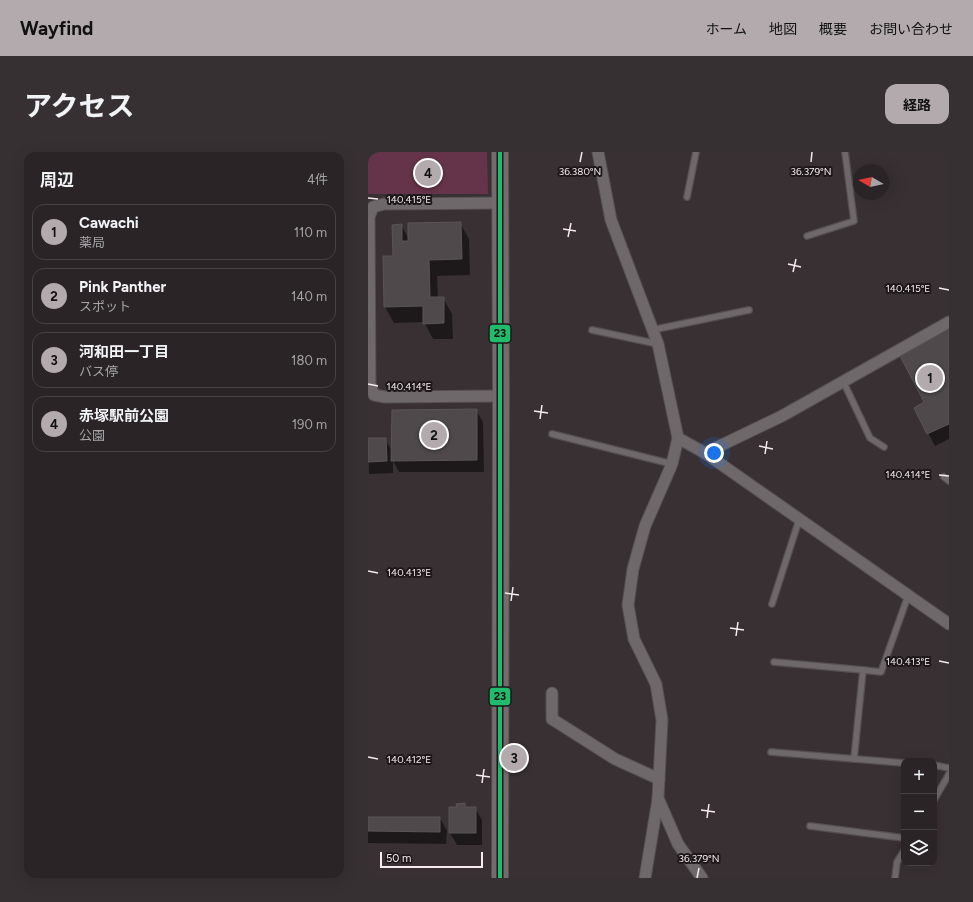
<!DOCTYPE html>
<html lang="ja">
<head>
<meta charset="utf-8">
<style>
	body { margin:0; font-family:Figtree,"Noto Sans JP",sans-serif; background:#363032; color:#f1f3f6 }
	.controls { position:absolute; right:12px; bottom:12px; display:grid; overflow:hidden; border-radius:8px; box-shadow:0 4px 16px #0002 }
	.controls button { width:36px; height:36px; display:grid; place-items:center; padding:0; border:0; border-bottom:1px solid #464143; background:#2a2426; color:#f1f3f6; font:20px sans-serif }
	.compass { position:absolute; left:485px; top:12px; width:36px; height:36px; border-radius:50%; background:#2a2426; box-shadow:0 4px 16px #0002; rotate:279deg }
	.scale { position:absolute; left:12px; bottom:10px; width:103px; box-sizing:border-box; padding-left:4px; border:2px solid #f5ebef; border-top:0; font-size:11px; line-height:14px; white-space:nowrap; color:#f5ebef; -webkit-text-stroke:3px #1d171a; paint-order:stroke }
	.you { position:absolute; left:346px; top:301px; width:14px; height:14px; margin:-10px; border:3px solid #fff; border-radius:50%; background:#1a73e8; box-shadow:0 0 0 6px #1a73e833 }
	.badge { display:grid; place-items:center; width:26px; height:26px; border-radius:50%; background:#b3aaad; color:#111; font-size:13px; font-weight:700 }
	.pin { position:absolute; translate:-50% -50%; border:2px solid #fff; box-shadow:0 1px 4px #0006 }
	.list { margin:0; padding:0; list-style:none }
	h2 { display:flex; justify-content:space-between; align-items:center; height:52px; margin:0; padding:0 16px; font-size:17px }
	h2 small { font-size:13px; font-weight:400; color:#a5a4a7 }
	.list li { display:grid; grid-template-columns:26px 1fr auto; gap:12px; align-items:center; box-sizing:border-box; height:56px; margin:0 8px 8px; padding:0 8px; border:1px solid #464143; border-radius:12px }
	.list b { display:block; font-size:15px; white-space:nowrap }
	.list p { margin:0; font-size:13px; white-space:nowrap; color:#a5a4a7 }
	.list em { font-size:13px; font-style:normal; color:#a5a4a7 }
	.icon { flex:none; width:22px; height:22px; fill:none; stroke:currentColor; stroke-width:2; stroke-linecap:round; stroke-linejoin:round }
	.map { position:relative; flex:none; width:581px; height:726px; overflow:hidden; border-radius:12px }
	header { display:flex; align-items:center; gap:24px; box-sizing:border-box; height:56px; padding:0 20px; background:#b3aaad; color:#111 }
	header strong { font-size:19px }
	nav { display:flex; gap:22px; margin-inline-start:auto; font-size:14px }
	.intro { display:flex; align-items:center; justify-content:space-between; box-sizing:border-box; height:96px; padding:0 24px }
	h1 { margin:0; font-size:28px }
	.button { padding:10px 18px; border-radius:12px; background:#b3aaad; color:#111; font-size:14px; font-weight:700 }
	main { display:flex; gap:24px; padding:0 24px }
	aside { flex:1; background:#2a2426; border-radius:12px; box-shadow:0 4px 16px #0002 }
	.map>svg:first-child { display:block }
	.green { fill:#66344a }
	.shadow { fill:#0007 }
	.building { fill:#4f494b; stroke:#5b5457 }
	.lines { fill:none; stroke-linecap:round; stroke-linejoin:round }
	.lane-casing { stroke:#564f52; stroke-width:8 }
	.street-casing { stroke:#564f52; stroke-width:13 }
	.secondary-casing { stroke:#564f52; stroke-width:18 }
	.lane { stroke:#6e686a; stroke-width:5.5 }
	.street { stroke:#6e686a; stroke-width:11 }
	.secondary { stroke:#746b6e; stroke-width:16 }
	.bus-1-casing { stroke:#1d171a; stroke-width:7 }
	.bus-1 { stroke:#20bc6c; stroke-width:4 }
	.ticks { fill:none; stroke:#f5ebef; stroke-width:1.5 }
	.ticks-label { font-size:10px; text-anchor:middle; fill:#f5ebef; stroke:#1d171a; stroke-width:4; stroke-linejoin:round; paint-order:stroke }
	.line-badge { stroke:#1d171a; stroke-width:1.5 }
	.pale-badge-label { font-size:11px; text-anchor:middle; font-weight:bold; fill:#111 }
</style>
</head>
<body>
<header>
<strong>Wayfind</strong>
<nav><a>ホーム</a><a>地図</a><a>概要</a><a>お問い合わせ</a></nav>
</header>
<div class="intro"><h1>アクセス</h1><a class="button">経路</a></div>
<main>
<aside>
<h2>周辺<small>4件</small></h2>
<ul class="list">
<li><span class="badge">1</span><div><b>Cawachi</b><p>薬局</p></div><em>110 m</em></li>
<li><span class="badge">2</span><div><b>Pink Panther</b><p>スポット</p></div><em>140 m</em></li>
<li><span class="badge">3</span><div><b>河和田一丁目</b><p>バス停</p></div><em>180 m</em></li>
<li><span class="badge">4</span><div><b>赤塚駅前公園</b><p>公園</p></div><em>190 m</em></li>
</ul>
</aside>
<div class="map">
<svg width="581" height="726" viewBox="0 0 581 726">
	<rect width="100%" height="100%" fill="#383033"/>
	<polygon class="green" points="0,0 119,0 120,42 0,42"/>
	<g class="shadow">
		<polygon points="92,71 101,87 102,123 69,124 70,146 75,146 84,162 85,187 65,187 56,170 26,171 17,155 33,73 41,87"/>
		<polygon points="581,177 581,287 567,294 547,256 558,250"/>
		<polygon points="108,258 115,270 116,320 31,320 25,309 25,321 1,322 0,287 17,287 24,299"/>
		<polygon points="96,652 98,656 107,656 114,668 114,693 89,693 82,681 90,656"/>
		<polygon points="0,666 72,666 79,679 78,692 0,691"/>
	</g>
	<g class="building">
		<polygon points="93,70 94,107 61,108 62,145 76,145 76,171 55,172 55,154 16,155 15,104 25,104 24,73 34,72 34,89 40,89 40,71"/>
		<polygon points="581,176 581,272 559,282 546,256 556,250 531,202"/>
		<polygon points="109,257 109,308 23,309 24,258"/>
		<polygon points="0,286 18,286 19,309 0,310"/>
		<polygon points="97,651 97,655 108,655 108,681 81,681 81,655 89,655 88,652"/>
		<polygon points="0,665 72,665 72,680 0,679"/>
	</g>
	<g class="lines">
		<g class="lane-casing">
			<g id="lane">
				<polyline points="319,45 328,0"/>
				<polyline points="439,84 486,69 477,0"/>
				<polyline points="224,178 290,192"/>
				<polyline points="284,178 381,158"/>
				<polyline points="475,229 502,286 516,295"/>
				<polyline points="184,282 304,312"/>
				<polyline points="576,325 581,329"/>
				<polyline points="404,452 431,368"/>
				<polyline points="406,510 495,518 486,607"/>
				<polyline points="495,518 513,520 540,444"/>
				<polyline points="403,600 536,611"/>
				<polyline points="566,613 581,616"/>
				<polyline points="566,648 581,622"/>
				<polyline points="442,674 536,686"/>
				<polyline points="527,726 529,710 536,699"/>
			</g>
		</g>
		<g class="street-casing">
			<g id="street">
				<polyline points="230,0 243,68 290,192 310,286 304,312 277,374 265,417 260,453 266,487 288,532 294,568 290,646 310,692 334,726"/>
				<polyline points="132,51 16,52 5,55 1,65 2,232 6,243 17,245 133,244"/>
				<polyline points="310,286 337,301 581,472"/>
				<polyline points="337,301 414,264 581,170"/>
				<polyline points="184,541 184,567 247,607 291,627"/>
				<polyline points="277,726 290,647"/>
			</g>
		</g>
		<g class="secondary-casing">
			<polyline id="secondary" points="132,0 133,244 132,726"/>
		</g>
		<use href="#lane" class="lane"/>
		<use href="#street" class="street"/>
		<use href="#secondary" class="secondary"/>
		<g class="bus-1-casing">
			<polyline id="bus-1" points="132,0 132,726"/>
		</g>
		<use href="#bus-1" class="bus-1"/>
	</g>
	<path class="ticks" d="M212 10 214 0M443 10 444 0M0 46 10 47M195 77 208 79M200 85 203 71M420 112 433 115M425 120 428 107M571 136 581 138M0 232 10 234M166 259 180 261M172 267 174 253M391 294 405 297M397 302 399 289M571 323 581 324M0 419 10 421M137 441 151 443M143 449 145 435M362 476 376 478M368 484 370 470M571 509 581 511M0 605 10 607M108 623 122 625M114 631 116 617M333 658 347 660M339 666 341 652M329 726 331 716"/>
	<g class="ticks-label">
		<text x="212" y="23">36.380°N</text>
		<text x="443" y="23">36.379°N</text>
		<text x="41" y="51">140.415°E</text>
		<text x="540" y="140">140.415°E</text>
		<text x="41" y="238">140.414°E</text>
		<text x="540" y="326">140.414°E</text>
		<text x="41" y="424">140.413°E</text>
		<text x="540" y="513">140.413°E</text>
		<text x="41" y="611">140.412°E</text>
		<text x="331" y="710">36.379°N</text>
	</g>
	<g class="line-badge">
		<rect x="121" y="172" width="22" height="19" rx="4" fill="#20bc6c"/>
		<rect x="121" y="535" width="22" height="19" rx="4" fill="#20bc6c"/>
	</g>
	<g class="pale-badge-label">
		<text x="132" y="185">23</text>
		<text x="132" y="548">23</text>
	</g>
</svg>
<div class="controls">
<button>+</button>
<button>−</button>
<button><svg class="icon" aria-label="layers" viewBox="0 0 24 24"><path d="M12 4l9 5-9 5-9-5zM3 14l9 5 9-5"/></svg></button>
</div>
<svg class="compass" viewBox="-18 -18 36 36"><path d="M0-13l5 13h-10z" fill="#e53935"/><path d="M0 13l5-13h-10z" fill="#a5a4a7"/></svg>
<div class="scale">50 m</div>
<div class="you"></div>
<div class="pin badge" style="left:562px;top:226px">1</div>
<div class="pin badge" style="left:66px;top:283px">2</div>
<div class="pin badge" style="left:146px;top:606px">3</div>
<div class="pin badge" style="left:60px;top:21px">4</div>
</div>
</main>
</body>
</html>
